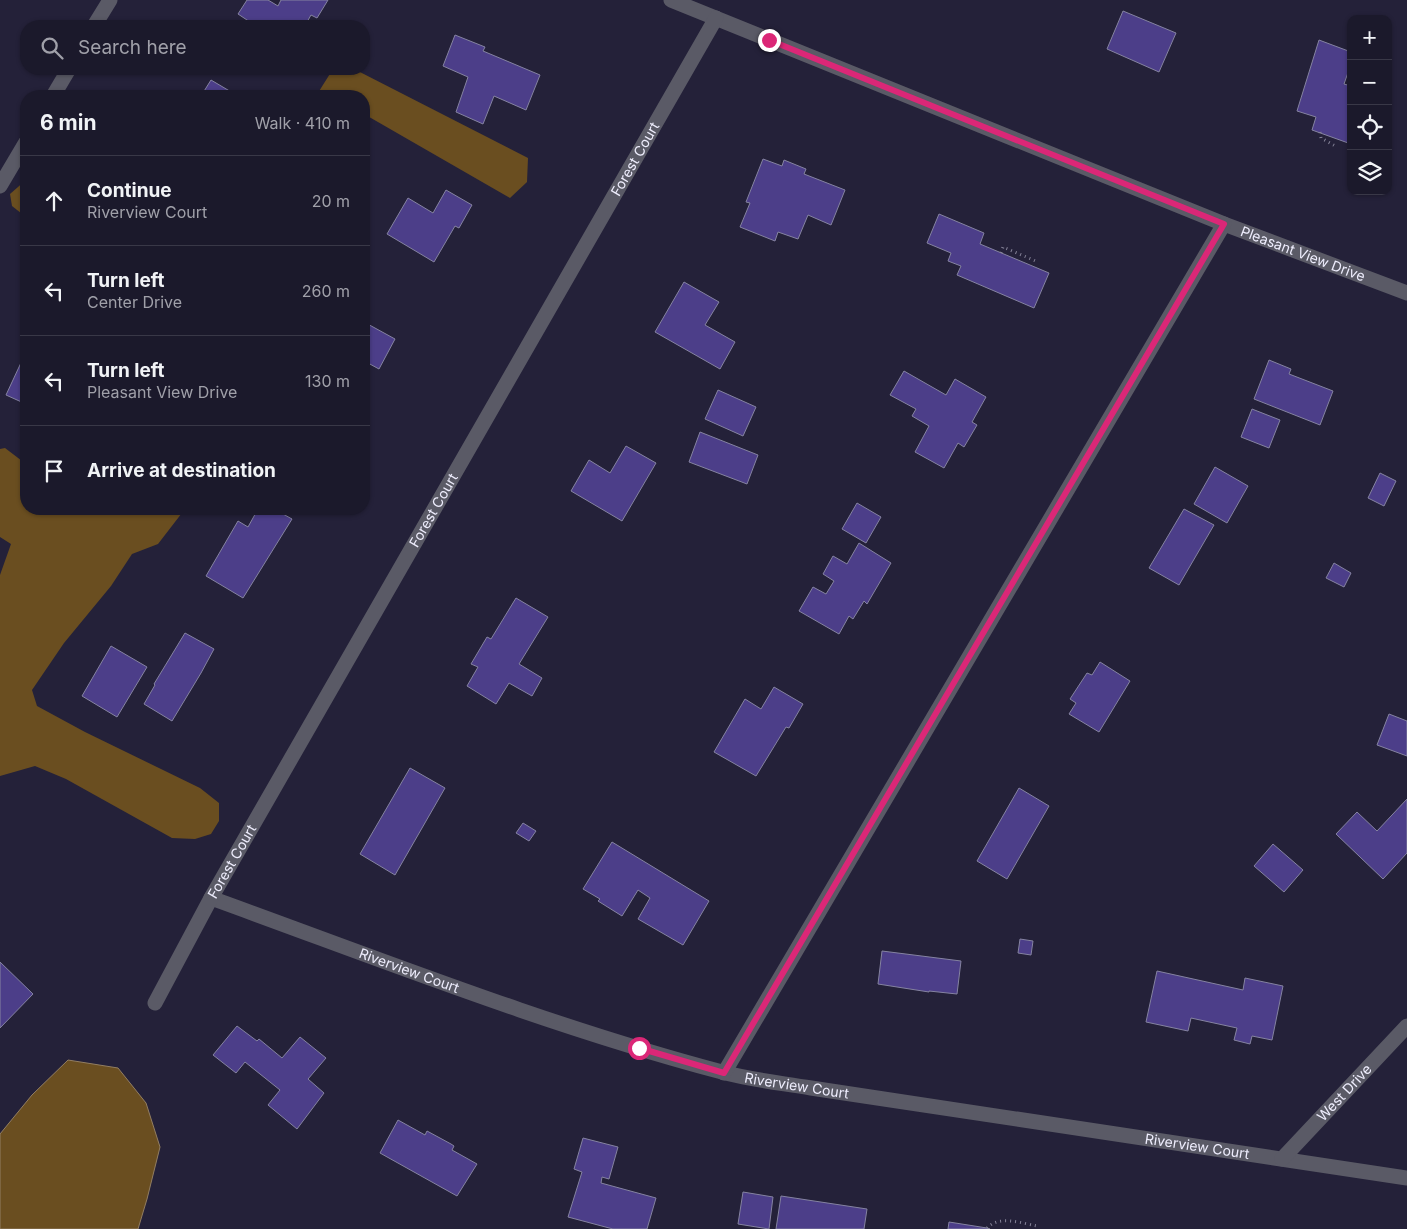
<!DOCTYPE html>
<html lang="en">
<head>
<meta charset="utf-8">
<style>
	body { margin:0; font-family:Inter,sans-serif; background:#242233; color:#f1f3f6 }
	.controls { position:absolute; right:15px; top:15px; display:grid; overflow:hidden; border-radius:10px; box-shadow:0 1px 4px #0004 }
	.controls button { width:45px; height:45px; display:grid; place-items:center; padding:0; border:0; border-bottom:1px solid #393847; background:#1b192b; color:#f1f3f6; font:25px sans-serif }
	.stop { position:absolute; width:15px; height:15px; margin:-11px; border:4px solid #db2777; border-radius:50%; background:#fff }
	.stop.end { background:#db2777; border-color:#fff; box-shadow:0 1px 5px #0008 }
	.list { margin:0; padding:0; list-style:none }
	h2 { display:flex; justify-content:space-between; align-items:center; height:65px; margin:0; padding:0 20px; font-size:21px }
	h2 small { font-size:16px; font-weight:400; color:#a0a0a9 }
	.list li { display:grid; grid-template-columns:32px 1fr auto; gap:15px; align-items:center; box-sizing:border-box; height:90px; padding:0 20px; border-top:1px solid #393847 }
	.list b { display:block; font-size:19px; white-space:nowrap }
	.list p { margin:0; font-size:16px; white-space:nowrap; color:#a0a0a9 }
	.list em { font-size:16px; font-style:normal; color:#a0a0a9 }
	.icon { flex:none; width:28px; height:28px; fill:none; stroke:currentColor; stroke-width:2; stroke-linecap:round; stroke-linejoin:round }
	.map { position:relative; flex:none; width:1407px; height:1229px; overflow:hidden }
	.search { position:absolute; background:#1b192b; box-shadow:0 1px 4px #0004; left:20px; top:20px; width:350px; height:55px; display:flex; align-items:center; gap:12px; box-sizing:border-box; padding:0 18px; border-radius:20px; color:#a0a0a9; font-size:19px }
	.panel { position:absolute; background:#1b192b; box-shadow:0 1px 4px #0004; left:20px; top:90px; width:350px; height:425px; border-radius:20px }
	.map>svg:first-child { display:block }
	.forest { fill:#6a4e20 }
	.water { fill:#6a4e20; stroke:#927e62 }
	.building { fill:#4c3e89; stroke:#8583a1 }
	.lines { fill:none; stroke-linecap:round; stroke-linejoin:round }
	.path { stroke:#858398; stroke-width:3; stroke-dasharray:1 4; stroke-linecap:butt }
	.minor { stroke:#5a5a66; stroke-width:15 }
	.route { stroke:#db2777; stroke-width:6 }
	.labels { text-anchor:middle; stroke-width:5; stroke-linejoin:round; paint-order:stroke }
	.street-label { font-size:14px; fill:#eeedfd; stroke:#242139 }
</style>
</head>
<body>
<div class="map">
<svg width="1407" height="1229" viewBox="0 0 1407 1229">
	<rect width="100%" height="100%" fill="#242139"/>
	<g class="forest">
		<polygon points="333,69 354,69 528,158 527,182 510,198 364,114 364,96 316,96"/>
		<polygon points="26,180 26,217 12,206 10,194"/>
		<polygon points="5,448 26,464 26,509 185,509 158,544 132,554 111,586 64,643 32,690 37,706 85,732 200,788 219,803 219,821 211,834 195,839 172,838 66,779 35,766 0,776 0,575 11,544 0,537 0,449"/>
	</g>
	<polygon class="water" points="68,1060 118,1068 146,1103 160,1147 147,1199 138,1229 0,1229 0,1134 32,1095"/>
	<g class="building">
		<polygon points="247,0 268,0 278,6 281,0 328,0 317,18 311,15 307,22 313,26 256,26 238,14"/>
		<polygon points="1123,11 1176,33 1159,72 1107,49"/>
		<polygon points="455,35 485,47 483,51 540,75 526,110 494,96 483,124 456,112 468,77 443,66"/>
		<polygon points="1319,40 1351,52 1351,64 1344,84 1351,86 1351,144 1312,130 1316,117 1297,111"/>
		<polygon points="211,80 238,96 201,96"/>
		<polygon points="763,159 782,166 784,160 806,169 804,174 845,190 831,225 808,215 798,239 778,232 775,241 740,227 750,203 746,202"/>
		<polygon points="446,190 472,205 459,228 455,226 434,262 387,234 408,198 433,213"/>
		<polygon points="939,214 984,233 980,244 1049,273 1034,308 957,275 961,266 948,261 951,253 927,243"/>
		<polygon points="684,282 719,302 705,325 735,342 720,369 655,332"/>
		<polygon points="364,322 395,339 379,369 368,363 364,370"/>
		<polygon points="26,352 26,404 6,395"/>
		<polygon points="1269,360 1291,369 1289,374 1333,391 1320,425 1254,399"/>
		<polygon points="904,371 946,395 955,379 986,397 972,422 977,425 964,447 958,443 944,468 915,452 929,426 912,416 916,409 890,395"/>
		<polygon points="718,390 756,407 743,436 705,419"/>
		<polygon points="1252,409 1280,420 1269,448 1241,437"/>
		<polygon points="700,432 758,455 747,484 689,462"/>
		<polygon points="626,446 656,463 622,521 571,491 589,460 610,473"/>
		<polygon points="1215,467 1248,486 1227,523 1194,504"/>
		<polygon points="1380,473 1396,481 1384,506 1368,498"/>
		<polygon points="857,503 881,517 866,543 842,529"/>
		<polygon points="258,509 274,509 292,519 243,598 206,576 238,521 248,527"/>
		<polygon points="1184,509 1214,525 1179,585 1149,568"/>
		<polygon points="859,543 891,563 867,604 864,601 853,619 849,616 839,634 799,611 813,587 826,594 834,581 823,574 833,556 847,564"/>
		<polygon points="1334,563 1351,573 1344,587 1326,578"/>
		<polygon points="516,598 548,617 519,664 542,678 532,696 509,683 496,704 467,686 478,667 471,664 487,637 491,639"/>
		<polygon points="185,633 214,649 201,673 172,721 144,704 155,685 154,684"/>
		<polygon points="111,646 147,667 117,717 82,696"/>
		<polygon points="1100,662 1130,681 1099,732 1069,714 1076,703 1070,699 1087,673 1092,675"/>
		<polygon points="774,687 803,704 789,728 786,727 756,776 714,752 745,699 761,709"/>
		<polygon points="1389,714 1407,721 1407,756 1377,745"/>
		<polygon points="410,768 445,788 395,875 360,854"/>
		<polygon points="1019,788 1049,806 1007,879 977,861"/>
		<polygon points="1407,799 1407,853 1383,879 1336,834 1357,812 1377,831"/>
		<polygon points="523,823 536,831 529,841 516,833"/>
		<polygon points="612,842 709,901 683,945 638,919 650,898 638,890 622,916 598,901 600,899 583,889"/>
		<polygon points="1273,844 1303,870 1284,892 1254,866"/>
		<polygon points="1020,939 1033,941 1031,955 1018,953"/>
		<polygon points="882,951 961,961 957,994 929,991 929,992 878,984"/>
		<polygon points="0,962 33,994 0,1028"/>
		<polygon points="1157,971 1243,990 1245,978 1283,986 1272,1040 1252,1036 1250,1044 1234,1040 1237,1028 1191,1018 1188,1031 1146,1022"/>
		<polygon points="237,1026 257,1041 259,1039 282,1058 300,1037 326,1058 308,1079 324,1093 297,1129 268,1105 280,1090 245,1062 236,1073 213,1055"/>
		<polygon points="398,1120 425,1135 427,1131 451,1144 454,1146 452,1150 477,1164 457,1196 380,1153"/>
		<polygon points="583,1138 618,1147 609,1179 602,1177 601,1183 656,1198 647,1229 613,1229 568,1217 582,1172 574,1169"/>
		<polygon points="743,1192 773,1197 769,1229 738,1224"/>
		<polygon points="781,1196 867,1209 864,1229 776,1229"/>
		<polygon points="949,1222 987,1228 990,1229 948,1229"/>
	</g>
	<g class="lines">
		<g class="path">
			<polyline points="1320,132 1321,138 1337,147"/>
			<polyline points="1001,253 1003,247 1038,262"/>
			<path d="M987 1228C999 1215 1021 1223 1037 1226"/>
		</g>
		<g class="minor">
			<path id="s1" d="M671 0 1224 224 1407 293"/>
			<polyline points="94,26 110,0"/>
			<polyline points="53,96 69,69"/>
			<polyline points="0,186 26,142"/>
			<path id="s2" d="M211 898C380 959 548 1026 722 1072 751 1080 782 1083 811 1088L1407 1178"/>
			<path id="s3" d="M155 1003 211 898 716 18"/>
			<polyline points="724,1073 1224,224"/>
			<path id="s4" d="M1282 1159 1407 1026"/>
		</g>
	</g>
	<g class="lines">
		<polyline class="route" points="639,1048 724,1073 1224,224 769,40"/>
	</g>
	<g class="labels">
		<g class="street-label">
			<text dy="5" stroke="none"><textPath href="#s3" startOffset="971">Forest Court</textPath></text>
			<text dy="5" stroke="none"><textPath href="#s1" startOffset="681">Pleasant View Drive</textPath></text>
			<text dy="5" stroke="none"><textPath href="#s3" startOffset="566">Forest Court</textPath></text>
			<text dy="5" stroke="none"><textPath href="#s3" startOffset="161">Forest Court</textPath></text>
			<text dy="5" stroke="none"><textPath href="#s2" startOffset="211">Riverview Court</textPath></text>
			<text dy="5" stroke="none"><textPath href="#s2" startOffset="616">Riverview Court</textPath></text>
			<text dy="5" stroke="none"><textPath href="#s4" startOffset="91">West Drive</textPath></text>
			<text dy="5" stroke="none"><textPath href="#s2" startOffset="1021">Riverview Court</textPath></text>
		</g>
	</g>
</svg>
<div class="controls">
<button>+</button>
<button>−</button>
<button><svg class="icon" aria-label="locate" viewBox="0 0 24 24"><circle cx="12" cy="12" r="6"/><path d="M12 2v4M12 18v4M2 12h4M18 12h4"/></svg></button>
<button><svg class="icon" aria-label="layers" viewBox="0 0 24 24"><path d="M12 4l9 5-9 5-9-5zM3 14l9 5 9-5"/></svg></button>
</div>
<div class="stop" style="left:639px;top:1048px"></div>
<div class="stop end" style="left:769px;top:40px"></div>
<div class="search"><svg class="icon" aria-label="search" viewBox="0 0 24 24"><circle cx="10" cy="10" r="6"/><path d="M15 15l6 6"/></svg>Search here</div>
<section class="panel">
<h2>6 min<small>Walk · 410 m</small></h2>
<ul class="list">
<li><svg class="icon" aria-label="ahead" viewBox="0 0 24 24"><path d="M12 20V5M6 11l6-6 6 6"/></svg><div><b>Continue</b><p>Riverview Court</p></div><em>20 m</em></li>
<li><svg class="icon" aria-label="left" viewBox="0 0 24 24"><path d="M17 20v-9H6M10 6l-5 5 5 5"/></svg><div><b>Turn left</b><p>Center Drive</p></div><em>260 m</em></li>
<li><svg class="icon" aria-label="left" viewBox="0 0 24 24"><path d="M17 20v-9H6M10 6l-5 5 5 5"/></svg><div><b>Turn left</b><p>Pleasant View Drive</p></div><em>130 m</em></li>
<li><svg class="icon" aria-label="arrive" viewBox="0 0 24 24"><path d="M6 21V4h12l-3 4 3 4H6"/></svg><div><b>Arrive at destination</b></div></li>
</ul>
</section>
</div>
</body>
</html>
